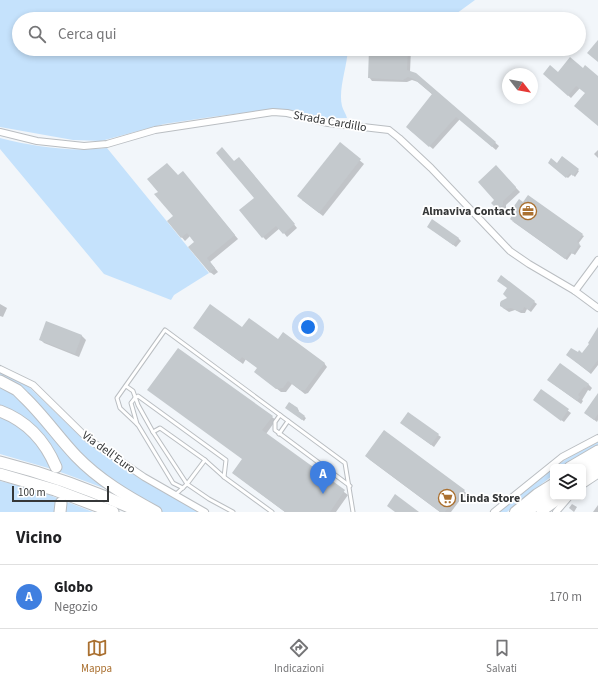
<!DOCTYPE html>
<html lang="it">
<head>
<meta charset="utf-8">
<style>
	body { margin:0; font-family:"Source Sans 3",sans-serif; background:#f6f6f6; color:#202124 }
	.controls { position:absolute; right:12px; bottom:12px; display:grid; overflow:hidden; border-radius:6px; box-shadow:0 2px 6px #0003 }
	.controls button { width:36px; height:36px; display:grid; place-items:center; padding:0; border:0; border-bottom:1px solid #e0e0e0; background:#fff; color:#202124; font:20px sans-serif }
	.compass { position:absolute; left:502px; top:68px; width:36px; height:36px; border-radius:50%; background:#fff; box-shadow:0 2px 6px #0003; rotate:121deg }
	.scale { position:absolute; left:12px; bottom:10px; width:97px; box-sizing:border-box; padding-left:4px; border:2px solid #353738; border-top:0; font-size:11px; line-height:14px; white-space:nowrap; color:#353738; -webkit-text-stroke:3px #fff; paint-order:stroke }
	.you { position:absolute; left:308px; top:327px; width:14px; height:14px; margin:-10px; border:3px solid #fff; border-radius:50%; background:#1a73e8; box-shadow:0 0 0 6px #1a73e833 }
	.badge { display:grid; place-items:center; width:26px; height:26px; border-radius:50%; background:#aa7030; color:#fff; font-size:13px; font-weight:700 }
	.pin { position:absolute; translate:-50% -33px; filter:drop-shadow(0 1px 2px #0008) }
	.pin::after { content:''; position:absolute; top:21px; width:14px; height:12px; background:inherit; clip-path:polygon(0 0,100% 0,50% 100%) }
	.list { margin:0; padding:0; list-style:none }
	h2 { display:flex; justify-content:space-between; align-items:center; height:52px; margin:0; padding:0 16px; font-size:17px }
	h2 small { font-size:13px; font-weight:400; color:#757577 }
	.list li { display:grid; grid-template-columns:26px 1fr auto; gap:12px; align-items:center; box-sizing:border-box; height:64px; padding:0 16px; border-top:1px solid #e0e0e0 }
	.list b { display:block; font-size:15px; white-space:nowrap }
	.list p { margin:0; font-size:13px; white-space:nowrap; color:#757577 }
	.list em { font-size:13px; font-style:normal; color:#757577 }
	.icon { flex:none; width:22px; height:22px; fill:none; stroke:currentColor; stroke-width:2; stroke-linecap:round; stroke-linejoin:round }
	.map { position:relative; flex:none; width:598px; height:512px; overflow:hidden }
	.search { position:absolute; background:#fff; box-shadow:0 2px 6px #0003; left:12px; right:12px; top:12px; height:44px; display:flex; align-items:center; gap:10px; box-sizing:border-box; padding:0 14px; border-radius:22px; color:#757577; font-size:15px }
	.sheet { height:116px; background:#fff }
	nav { display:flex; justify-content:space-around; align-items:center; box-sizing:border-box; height:56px; border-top:1px solid #e0e0e0; background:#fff; font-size:11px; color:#757577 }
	nav a { display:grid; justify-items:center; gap:2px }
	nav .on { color:#aa7030 }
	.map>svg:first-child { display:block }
	.green { fill:#c5e2fc }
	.shadow { fill:#0003 }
	.building { fill:#c4c9cd }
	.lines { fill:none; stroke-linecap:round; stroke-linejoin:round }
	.lane-casing { stroke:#babec2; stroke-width:5 }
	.street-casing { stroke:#babec2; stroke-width:8 }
	.secondary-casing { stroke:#babec2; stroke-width:11 }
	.primary-casing { stroke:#babec2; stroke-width:12 }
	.highway-casing { stroke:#babec2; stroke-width:13 }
	.lane { stroke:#fff; stroke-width:3 }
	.street { stroke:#fff; stroke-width:6 }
	.secondary { stroke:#fff; stroke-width:9 }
	.primary { stroke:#fff; stroke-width:10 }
	.highway { stroke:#fff; stroke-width:11 }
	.labels { text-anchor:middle; stroke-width:3.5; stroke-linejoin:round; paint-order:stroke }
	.street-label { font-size:12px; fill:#353738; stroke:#fff }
	.poi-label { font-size:12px; font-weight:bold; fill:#353738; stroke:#fff; text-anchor:end }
</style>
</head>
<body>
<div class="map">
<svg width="598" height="512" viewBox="0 0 598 512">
	<rect width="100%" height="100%" fill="#f2f6fa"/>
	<g class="green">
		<path d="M0 0H475L449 19H19V49H348C347 67 338 90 342 106 343 110 346 114 347 118H328L287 110 273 109 211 117 164 124 101 141 73 140 0 127Z"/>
		<path d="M0 138C35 147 71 152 107 148L209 273 174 295 171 300 104 274 0 149Z"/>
		<polygon points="0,372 11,377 28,386 84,440 140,479 199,512 162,512 141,500 97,470 0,376"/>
		<polygon points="0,384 11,389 117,493 55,470 0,454 0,413 8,417 54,455 0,408"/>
		<polygon points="598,442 598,448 565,467 555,467 568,458"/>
		<polygon points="553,468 553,475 507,512 497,512"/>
		<polygon points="0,481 34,489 93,512 0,512"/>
	</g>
	<g class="shadow">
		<polygon points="370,49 411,49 410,72 415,74 499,146 496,150 460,119 433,149 410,130 433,95 418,82 412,80 407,82 372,81 369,77"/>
		<polygon points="583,69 598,78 598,125 586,93 580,88 571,98 548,77 558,73"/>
		<polygon points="340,144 364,164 323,216 302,200"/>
		<polygon points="598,150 598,158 594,154"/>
		<polygon points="562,157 579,171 575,177 572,174 568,178 549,163 557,164"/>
		<polygon points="242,161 297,228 287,237 280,228 266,240 263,237 255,198 234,162"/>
		<polygon points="496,167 520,192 506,205 506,208 502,212 492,203 495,200"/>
		<polygon points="178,176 186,176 238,239 210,262 218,272 214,275 210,272 195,242 190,236 185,241 168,221 174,217"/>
		<polygon points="512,221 582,235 584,236 578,244 581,246 575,255 572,253 567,260"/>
		<polygon points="431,229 458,238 461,241 456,247"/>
		<polygon points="501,277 537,304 531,312 527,309 525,313 521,313 515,310 509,312 503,308 501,303 508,298 508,289"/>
		<polygon points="0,304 7,308 3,317 0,316"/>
		<polygon points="47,323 82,336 86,340 79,357 44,343 40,339"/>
		<polygon points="242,329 278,340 324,363 327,367 308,393 305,394 292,384 286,392 281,392 255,372 258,368 246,359 243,364 198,331"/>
		<polygon points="598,331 598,365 591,374 570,357 583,354"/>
		<polygon points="548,380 588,384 592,388 590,391 588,390 582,400 583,401 581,404"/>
		<polygon points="149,390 272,417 276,420 266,434 348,495 336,512 285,512 233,473 243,459"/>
		<polygon points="541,391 571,413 564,422 534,400"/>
		<polygon points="598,395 598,420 597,422 585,413"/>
		<polygon points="290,403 298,409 299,411 298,412 306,418 304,421 288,409"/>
		<polygon points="404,425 438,435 441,437 434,447"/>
		<polygon points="385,432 464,491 468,495 466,498 463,496 451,512 440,512 370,460 366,456"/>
		<polygon points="572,504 577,507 574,512 569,508"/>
		<polygon points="598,505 598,512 593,512"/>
	</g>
	<g class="building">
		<polygon points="598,40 598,62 587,53"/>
		<polygon points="369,49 408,49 407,70 416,73 496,142 492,147 456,117 429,147 406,127 432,94 414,79 408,77 403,80 368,78"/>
		<polygon points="570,57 583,68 585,65 598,76 598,126 574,106 585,93 576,86 568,96 543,74 550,65 558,72"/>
		<polygon points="340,142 361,159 319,213 297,196"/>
		<polygon points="222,147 234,161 239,157 295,224 283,234 276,226 262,238 239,210 254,198 216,153"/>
		<polygon points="562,156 579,169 573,176 570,173 566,178 548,163 551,158 557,163"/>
		<polygon points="167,163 178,175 183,171 235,235 207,258 215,268 210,273 188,247 194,242 187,233 181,238 167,221 173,216 154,194 158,192 147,179"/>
		<polygon points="496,165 516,187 516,189 503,201 503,205 498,209 496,208 491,203 494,200 478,182"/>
		<polygon points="528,195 583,234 577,242 580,244 573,254 570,252 565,259 510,219 515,211 512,209 519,199 523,202"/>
		<polygon points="432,219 459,238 453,245 427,227"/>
		<polygon points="501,275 535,301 529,310 524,307 523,310 518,311 511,308 505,309 500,306 500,303 501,301 507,298 503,294 507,288 497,281"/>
		<polygon points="210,304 242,327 249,318 278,339 283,332 325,363 305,390 300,390 288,381 283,388 276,389 254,372 257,368 242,357 239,361 193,328"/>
		<polygon points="46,321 82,335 75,354 39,340"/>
		<polygon points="598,327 598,360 589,372 566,355 571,348 578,352 579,350 582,353 589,344 588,343"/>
		<polygon points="178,348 273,416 262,430 345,490 330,512 285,512 232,473 242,459 147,390"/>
		<polygon points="560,363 589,384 586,388 584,387 578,395 580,397 577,401 547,380"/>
		<polygon points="541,389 569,409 561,421 533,400"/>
		<polygon points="598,393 598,414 594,420 584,413"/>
		<polygon points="289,402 298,408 297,410 305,416 302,420 285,408"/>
		<polygon points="408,412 439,434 431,445 400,423"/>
		<polygon points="384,430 465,490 461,495 459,493 445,512 440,512 365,456"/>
		<polygon points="395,494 419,512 395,512 387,506"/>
	</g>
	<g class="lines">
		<g class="lane-casing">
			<g id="lane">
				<polyline points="126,386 133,391 138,405 153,432 187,484 209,499 233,512"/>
				<polyline points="280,415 275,422 275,430 350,486"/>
				<polyline points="137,424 131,403 135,398 138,396 226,460 224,477"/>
				<polyline points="153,432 160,428 205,460 224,477 272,512"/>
				<polyline points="279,434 288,421"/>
				<polyline points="183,488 173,483 138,425 120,408 117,398 165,330 345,463 353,512"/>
				<polyline points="175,495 187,484 205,460"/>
			</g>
		</g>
		<g class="street-casing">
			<g id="street">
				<polyline points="0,132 37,141 84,146 107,144 155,130 273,112 287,113 328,123 389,130 399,138 431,168 510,251 529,264 575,291 598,308"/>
				<polyline points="575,291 598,260"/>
				<polyline points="0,369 33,385 88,439 144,477 205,512"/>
				<polyline points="494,512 562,457 598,438"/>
				<polyline points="556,512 569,497"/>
			</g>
		</g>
		<g class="secondary-casing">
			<g id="secondary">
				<polyline points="569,467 598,450"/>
				<polyline points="583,483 598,473"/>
				<polyline points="541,512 562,497"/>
			</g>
		</g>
		<g class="primary-casing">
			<g id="primary">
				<polyline points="579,467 598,455"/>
				<polyline points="583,474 598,464"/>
				<polyline points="515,512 537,494 553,484"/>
				<polyline points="527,512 553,493"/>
			</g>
		</g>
		<g class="highway-casing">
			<g id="highway">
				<path d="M0 381 17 390 24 397C43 415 58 437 76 456 99 480 128 497 156 512"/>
				<path d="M0 411C27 421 45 441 56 467"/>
				<path d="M0 462C48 474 95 491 140 512"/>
				<polyline points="0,474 55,490 113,512"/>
				<polyline points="60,512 61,503"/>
			</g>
		</g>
		<use href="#lane" class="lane"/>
		<use href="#street" class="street"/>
		<use href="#secondary" class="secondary"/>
		<use href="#primary" class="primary"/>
		<use href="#highway" class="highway"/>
	</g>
	<defs>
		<g id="office-ring" transform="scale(0.9)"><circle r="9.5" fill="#fff" stroke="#aa7030" stroke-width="1.5"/><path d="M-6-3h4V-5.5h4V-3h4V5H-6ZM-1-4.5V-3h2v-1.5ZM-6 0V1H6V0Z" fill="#aa7030"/></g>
		<g id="supermarket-ring" transform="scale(0.9)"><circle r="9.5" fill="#fff" stroke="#aa7030" stroke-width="1.5"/><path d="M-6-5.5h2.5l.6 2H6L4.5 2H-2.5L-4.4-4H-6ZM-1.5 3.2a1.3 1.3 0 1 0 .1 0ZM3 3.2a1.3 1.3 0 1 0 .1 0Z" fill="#aa7030"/></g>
	</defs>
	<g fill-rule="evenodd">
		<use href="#office-ring" x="528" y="211"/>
		<use href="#supermarket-ring" x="447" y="498"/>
	</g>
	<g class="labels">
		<g class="street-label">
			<text transform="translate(330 121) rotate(10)" y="4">Strada Cardillo</text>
			<text transform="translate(109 452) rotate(36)" y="4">Via dell'Euro</text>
		</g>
		<g class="poi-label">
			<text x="515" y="215">Almaviva Contact</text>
			<text x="460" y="502" text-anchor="start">Linda Store</text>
		</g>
	</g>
</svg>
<div class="controls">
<button><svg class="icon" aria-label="layers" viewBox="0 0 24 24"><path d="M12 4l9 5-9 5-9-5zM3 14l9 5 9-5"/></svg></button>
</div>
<svg class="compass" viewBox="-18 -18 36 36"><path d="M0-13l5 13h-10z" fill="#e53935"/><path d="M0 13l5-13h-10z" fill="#757577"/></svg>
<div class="scale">100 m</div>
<div class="you"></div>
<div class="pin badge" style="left:323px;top:494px;background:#3f7fe0">A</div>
<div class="search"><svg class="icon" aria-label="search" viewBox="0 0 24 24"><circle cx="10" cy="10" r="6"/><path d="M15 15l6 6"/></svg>Cerca qui</div>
</div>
<section class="sheet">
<h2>Vicino<small></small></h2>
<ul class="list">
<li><span class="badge" style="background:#3f7fe0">A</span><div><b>Globo</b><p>Negozio</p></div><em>170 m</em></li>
</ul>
</section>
<nav>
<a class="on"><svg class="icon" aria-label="map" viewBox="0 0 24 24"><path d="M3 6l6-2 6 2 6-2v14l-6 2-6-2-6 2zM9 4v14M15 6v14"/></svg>Mappa</a>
<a><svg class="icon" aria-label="directions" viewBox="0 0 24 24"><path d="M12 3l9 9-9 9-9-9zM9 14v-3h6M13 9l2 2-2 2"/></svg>Indicazioni</a>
<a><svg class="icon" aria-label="saved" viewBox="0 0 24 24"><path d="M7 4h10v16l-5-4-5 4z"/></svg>Salvati</a>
</nav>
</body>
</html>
